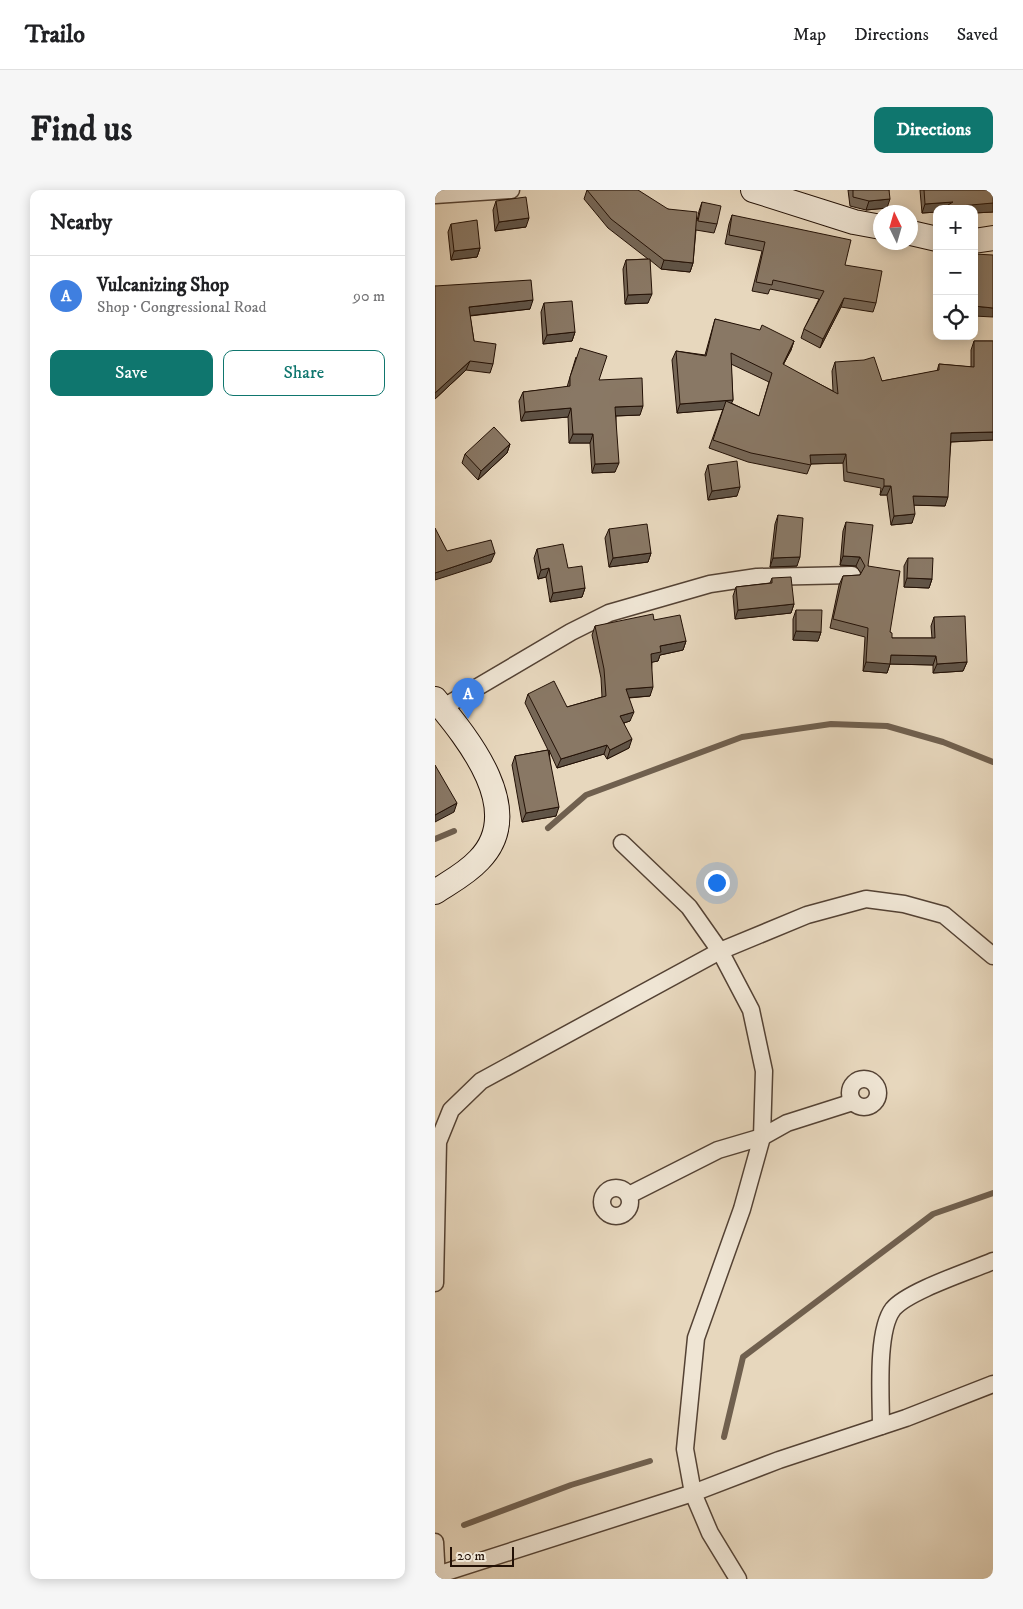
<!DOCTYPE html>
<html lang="en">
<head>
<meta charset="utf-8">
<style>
	body { margin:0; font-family:"IM FELL DW Pica",serif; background:#f6f6f6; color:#202124 }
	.controls { position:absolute; right:15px; top:15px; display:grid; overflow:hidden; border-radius:10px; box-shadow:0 2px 12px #0003 }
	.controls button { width:45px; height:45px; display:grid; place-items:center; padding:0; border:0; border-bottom:1px solid #e0e0e0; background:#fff; color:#202124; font:25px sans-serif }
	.compass { position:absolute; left:438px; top:15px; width:45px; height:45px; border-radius:50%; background:#fff; box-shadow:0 2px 12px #0003; rotate:355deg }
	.scale { position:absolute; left:15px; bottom:12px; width:64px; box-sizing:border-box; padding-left:5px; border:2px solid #231106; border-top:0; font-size:14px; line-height:18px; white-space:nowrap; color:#231106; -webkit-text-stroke:4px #efe5d4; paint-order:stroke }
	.you { position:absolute; left:281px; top:692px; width:18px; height:18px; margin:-12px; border:4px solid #fff; border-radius:50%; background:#1a73e8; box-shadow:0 0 0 8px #1a73e833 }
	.badge { display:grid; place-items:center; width:32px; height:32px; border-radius:50%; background:#0f766e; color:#fff; font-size:16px; font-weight:700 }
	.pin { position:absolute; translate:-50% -41px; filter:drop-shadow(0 1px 2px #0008) }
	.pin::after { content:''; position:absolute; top:26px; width:18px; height:15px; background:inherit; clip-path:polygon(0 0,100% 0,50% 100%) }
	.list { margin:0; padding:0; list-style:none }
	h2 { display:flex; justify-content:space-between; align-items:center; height:65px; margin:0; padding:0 20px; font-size:21px }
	h2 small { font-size:16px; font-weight:400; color:#757577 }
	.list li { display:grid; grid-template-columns:32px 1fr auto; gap:15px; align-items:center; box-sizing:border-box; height:80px; padding:0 20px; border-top:1px solid #e0e0e0 }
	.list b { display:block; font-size:19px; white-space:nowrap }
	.list p { margin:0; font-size:16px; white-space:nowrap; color:#757577 }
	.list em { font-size:16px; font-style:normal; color:#757577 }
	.actions { display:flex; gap:10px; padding:15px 20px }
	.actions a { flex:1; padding:11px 0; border:1px solid #0f766e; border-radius:10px; text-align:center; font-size:18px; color:#0f766e }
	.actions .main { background:#0f766e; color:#fff }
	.icon { flex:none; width:28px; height:28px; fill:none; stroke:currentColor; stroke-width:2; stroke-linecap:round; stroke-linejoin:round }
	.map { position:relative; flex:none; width:558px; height:1389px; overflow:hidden; border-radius:10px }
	header { display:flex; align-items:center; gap:30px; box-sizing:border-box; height:70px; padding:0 25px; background:#fff; border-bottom:1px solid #e0e0e0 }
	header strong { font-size:24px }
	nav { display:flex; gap:28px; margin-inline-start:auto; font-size:18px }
	.intro { display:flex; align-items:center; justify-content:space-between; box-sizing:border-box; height:120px; padding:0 30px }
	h1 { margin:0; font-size:35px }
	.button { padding:12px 22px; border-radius:10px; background:#0f766e; color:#fff; font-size:18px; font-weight:700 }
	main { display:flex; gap:30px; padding:0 30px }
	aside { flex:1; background:#fff; border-radius:10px; box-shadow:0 2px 12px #0003 }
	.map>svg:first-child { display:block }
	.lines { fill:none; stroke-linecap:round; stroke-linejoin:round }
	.stream { stroke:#70604f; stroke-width:6 }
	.minor-casing { stroke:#544234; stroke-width:19 }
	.secondary-casing { stroke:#231106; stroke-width:26 }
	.minor { stroke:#efe5d4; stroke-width:16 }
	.secondary { stroke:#efe5d4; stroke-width:24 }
	.wall { fill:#766757; stroke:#231106; fill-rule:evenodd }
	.shaded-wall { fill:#605447; stroke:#231106 }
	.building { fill:#897865; stroke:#231106 }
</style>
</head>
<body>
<header>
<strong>Trailo</strong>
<nav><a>Map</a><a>Directions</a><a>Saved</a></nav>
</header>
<div class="intro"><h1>Find us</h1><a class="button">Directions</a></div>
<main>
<aside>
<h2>Nearby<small></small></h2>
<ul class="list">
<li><span class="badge" style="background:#3f7fe0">A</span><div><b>Vulcanizing Shop</b><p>Shop · Congressional Road</p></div><em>90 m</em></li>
</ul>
<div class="actions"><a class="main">Save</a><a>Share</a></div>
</aside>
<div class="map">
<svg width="558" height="1389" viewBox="0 0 558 1389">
	<rect width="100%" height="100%" fill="#e7d7bd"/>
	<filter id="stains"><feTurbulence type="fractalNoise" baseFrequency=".004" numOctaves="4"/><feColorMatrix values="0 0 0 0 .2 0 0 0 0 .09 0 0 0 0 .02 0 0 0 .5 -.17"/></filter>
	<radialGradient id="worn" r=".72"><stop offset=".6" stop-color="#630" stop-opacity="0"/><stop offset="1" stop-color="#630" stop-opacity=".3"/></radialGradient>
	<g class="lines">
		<g class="stream">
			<polyline points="113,638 151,605 205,585 307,547 396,534 452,536 508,552 558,572"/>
			<polyline points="0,649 19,641"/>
			<polyline points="289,1247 308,1167 498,1024 558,1003"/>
			<polyline points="29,1335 136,1295 215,1271"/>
		</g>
		<g class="minor-casing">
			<g id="minor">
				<polyline points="0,5 76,0"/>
				<polyline points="7,518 136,442 174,423 275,394 322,387 417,385"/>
				<polyline points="187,653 254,717 285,761 316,820 329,881 327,947 307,1019 261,1148 250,1259 258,1303 275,1343 303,1389"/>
				<circle cx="429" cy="903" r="14"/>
				<circle cx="181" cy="1012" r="14"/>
				<polyline points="194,1005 283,960 327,947 352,933 418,912"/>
				<polyline points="0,1093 3,952 16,920 46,891 285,761 372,725 431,709 469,714 509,725 558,766"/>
				<path d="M446 1236C446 1208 441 1141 458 1119 473 1101 535 1081 558 1071"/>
				<polyline points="0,1352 2,1389"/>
				<polyline points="2,1385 258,1303 344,1270 471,1228 558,1194"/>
			</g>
		</g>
		<g class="secondary-casing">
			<g id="secondary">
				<polyline points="318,0 419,32 446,37"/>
				<polyline points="476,43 502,49"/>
				<polyline points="539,51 558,48"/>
				<path d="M0 509C34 550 92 621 44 670 31 684 15 692 0 702"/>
			</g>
		</g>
		<use href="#minor" class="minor"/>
		<use href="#secondary" class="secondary"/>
	</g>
	<g class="wall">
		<polygon points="152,0 233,19 262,31 264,21 267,12 282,34 279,43 261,40 258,73 255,82 226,79 215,70 213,113 190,114 188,79 191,70 213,69 173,38 149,9"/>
		<polygon points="413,0 454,0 452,18 431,20 415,16"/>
		<polygon points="485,0 558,0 558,22 539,23 539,19 502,19 502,22 487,23"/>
		<polygon points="61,11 91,37 60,41 58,20"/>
		<polygon points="297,25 410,75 441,113 438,122 406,117 385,158 366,148 369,139 384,109 335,99 333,104 317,101 327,61 290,54 294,34"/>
		<polygon points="16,34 45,58 42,67 16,70 13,42"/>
		<polygon points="0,96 95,119 35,126 39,151 58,174 55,183 31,180 0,209"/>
		<polygon points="109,113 140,142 137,151 108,154 106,122"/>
		<path d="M280 129 359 151 356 160 348 175 398 201 397 181 400 172 447 191 502 181 504 174 536 177V160L539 151H558V250L516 252 510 316 479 315 477 333 456 335 452 305H445L446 298 409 291 408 273 376 274 372 284 313 272 274 258 288 219 242 223 237 170 241 161 270 165ZM296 174 334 192 324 226 296 213 298 210Z"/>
		<polygon points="141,167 164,190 205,225 181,226 180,282 157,283 155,253 134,253 133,227 86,231 84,211 88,202 132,197"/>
		<polygon points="75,254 72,263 43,290 27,273 30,264"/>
		<polygon points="273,275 302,306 273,310 270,284"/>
		<polygon points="343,325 362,376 335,377 340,334"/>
		<polygon points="411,332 433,376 457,448 497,448 496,436 499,427 532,472 528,481 498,483 498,475 455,474 452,483 428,481 430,447 395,438 404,395 408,386 425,385 426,383 421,376 405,375 408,341"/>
		<polygon points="174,339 216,363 213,372 174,377 170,348"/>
		<polygon points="102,359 133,378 150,398 147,407 115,412 111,387 103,389 99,368"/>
		<polygon points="473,368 497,389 494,398 469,397 469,376"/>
		<polygon points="337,388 359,414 356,423 300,429 298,406 301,397 335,393"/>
		<polygon points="361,420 386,442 383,451 358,450 358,429"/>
		<polygon points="219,430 251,451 248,460 225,465 223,471 217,472 215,506 194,508 195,531 189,533 194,558 172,569 169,564 122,578 114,560 121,626 87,632 77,575 80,566 113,560 90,513 93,504 132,517 167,507 166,488 157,445 160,436"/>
	</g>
	<g class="shaded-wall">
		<polygon points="455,9 452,18 431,20 434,11"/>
		<polygon points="518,12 558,13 558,22 539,23 539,19 513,19 513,15 512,19 502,19 502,22 487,23 490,14"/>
		<polygon points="94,28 91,37 60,41 64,32"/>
		<polygon points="45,58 42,67 16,70 19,61"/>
		<polygon points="229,70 258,73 255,82 226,79"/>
		<polygon points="217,104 213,113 190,114 193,105"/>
		<polygon points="409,108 406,117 385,158 388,149"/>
		<polygon points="98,110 95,119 31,126 34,117"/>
		<polygon points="539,116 558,118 558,127 539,126"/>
		<polygon points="140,142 137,151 108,154 112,145"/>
		<polygon points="359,151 356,160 344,183 348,174"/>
		<polygon points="35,171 31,180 0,209 0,203"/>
		<polygon points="298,210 294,219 242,223 245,214"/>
		<polygon points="208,216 205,225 177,226 180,217"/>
		<polygon points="136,218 133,227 86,231 90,222"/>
		<polygon points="558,242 558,250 513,252 516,243"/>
		<polygon points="138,244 158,244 155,253 134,253"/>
		<polygon points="75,254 72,263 43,290 46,281"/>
		<polygon points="411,264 408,273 372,274 375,265"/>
		<polygon points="184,273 180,282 157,283 160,274"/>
		<polygon points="449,296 456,296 452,305 445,305"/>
		<polygon points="305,297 302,306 273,310 277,301"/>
		<polygon points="478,306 513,307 510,316 474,315"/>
		<polygon points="480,324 477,333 456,335 459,326"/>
		<polygon points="60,363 56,372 0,390 0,383"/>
		<polygon points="216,363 213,372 174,377 178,368"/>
		<polygon points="408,366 425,367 421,376 405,375"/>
		<polygon points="365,367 362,376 335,377 338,368"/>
		<polygon points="114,378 111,387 103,389 106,380"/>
		<polygon points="472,388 497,389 494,398 469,397"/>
		<polygon points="150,398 147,407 115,412 118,403"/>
		<polygon points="359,414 356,423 300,429 303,420"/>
		<polygon points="361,441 386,442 383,451 358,450"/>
		<polygon points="251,451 248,460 225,465 223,471 213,473 216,464 225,456"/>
		<polygon points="456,465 501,466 498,475 455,474 452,483 428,481 431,472"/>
		<polygon points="532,472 528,481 498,483 502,474"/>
		<polygon points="218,497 215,506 188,508 191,499"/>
		<polygon points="199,522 195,531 182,535 185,526"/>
		<polygon points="197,549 194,558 172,569 175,560"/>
		<polygon points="172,555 169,564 122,578 126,569"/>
		<polygon points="22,613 19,622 0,632 0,625"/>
		<polygon points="124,617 121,626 87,632 91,623"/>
	</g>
	<g class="building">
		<polygon points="152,0 203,0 233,19 262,22 258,73 229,70 176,29"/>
		<polygon points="418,0 454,0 455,9 434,11 418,7"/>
		<polygon points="489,0 558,0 558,13 514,17 513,15 518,12 490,14"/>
		<polygon points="91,7 94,28 64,32 61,11"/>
		<polygon points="267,12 286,16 282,34 263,31"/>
		<polygon points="297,25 416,50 410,75 447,81 441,113 409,108 388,149 369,139 389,101 338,90 337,95 321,92 330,52 294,45"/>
		<polygon points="42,30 45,58 19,61 16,34"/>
		<polygon points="539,64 558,65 558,118 539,116"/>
		<polygon points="215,69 217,104 193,105 191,70"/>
		<polygon points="96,90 98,110 34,117 39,151 61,154 58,174 35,171 0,203 0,96"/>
		<polygon points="137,111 140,142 112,145 109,113"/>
		<polygon points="280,129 325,140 327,135 359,151 348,174 403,204 400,172 429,170 439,167 447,191 504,180 504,174 539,177 539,151 558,151 558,242 516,243 513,307 478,306 480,324 459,326 456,296 449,296 449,289 412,282 411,264 375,265 376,275 316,263 278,250 291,211 324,226 337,183 296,163 298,210 245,214 241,161 271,166"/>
		<polygon points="145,158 172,166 164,190 207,188 208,216 180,217 184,273 160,274 158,244 138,244 136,218 90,222 88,202 135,196 135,187"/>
		<polygon points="59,237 75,254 46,281 30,264"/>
		<polygon points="302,271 305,297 277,301 273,275"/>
		<polygon points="343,325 368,328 365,367 338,368"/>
		<polygon points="411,332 438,335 433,376 465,381 455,442 457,443 457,448 500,448 499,427 530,426 532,472 502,474 501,466 456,465 455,474 431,472 433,438 398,429 408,386 425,385 430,376 425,367 408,366"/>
		<polygon points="212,334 216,363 178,368 174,339"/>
		<polygon points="0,338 12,361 56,350 60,363 0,383"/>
		<polygon points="128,354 133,378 147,376 150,398 118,403 114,378 106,380 102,359"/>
		<polygon points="473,368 498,368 497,389 472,388"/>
		<polygon points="356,387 359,414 303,420 301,397 337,393 337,388"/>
		<polygon points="361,420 387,420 386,442 361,441"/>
		<polygon points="218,424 219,430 245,425 251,451 225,456 226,462 216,464 218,497 191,499 199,522 185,526 197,549 175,560 172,555 126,569 93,504 119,491 132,517 171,506 169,479 160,436"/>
		<polygon points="113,560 124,617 91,623 80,566"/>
		<polygon points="0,575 22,613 0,625"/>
	</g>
	<rect width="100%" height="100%" filter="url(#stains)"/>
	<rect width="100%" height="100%" fill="url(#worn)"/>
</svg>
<div class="controls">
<button>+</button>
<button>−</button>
<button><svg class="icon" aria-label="locate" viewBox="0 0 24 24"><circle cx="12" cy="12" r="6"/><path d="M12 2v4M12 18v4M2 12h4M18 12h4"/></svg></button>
</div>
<svg class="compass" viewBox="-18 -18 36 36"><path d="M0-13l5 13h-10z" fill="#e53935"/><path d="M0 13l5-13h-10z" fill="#757577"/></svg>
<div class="scale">20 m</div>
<div class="you"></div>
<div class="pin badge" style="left:33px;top:529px;background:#3f7fe0">A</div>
</div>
</main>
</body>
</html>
